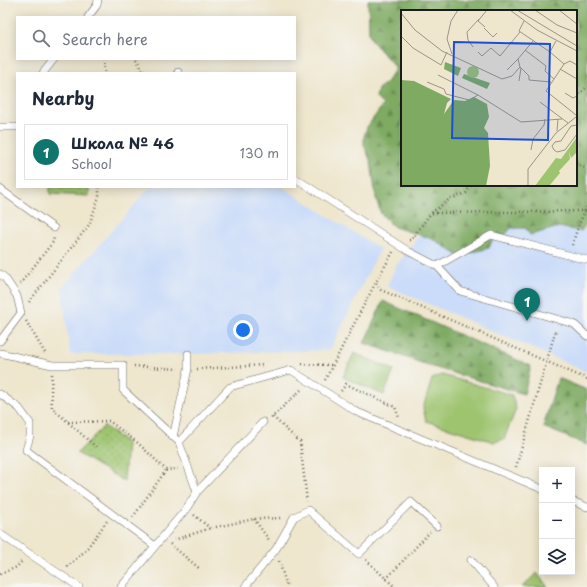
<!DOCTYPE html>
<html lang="en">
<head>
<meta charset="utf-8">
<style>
	body { margin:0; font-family:"Playpen Sans",sans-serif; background:#f6f6f7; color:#1f2937 }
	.controls { position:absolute; right:12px; bottom:12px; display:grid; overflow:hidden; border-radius:0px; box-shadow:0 2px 10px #0003 }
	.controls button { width:36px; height:36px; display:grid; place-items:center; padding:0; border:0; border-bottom:1px solid #e0e1e3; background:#fff; color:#1f2937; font:20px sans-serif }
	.you { position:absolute; left:243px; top:330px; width:14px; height:14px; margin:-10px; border:3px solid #fff; border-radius:50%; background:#1a73e8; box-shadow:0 0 0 6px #1a73e833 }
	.badge { display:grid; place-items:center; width:26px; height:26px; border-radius:50%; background:#0f766e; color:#fff; font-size:13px; font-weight:700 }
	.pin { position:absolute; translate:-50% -33px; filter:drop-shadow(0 1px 2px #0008) }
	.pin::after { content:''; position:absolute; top:21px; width:14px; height:12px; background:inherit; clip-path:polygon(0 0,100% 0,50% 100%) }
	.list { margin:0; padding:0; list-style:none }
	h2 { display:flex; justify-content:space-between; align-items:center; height:52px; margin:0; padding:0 16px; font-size:17px }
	h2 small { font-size:13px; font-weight:400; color:#747a83 }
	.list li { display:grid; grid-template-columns:26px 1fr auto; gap:12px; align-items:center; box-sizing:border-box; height:56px; margin:0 8px 8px; padding:0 8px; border:1px solid #e0e1e3; border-radius:0px }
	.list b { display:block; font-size:15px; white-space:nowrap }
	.list p { margin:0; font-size:13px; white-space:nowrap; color:#747a83 }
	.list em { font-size:13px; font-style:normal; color:#747a83 }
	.icon { flex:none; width:22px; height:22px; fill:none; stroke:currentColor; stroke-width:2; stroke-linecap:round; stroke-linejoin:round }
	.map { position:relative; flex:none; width:587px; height:587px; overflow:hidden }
	.search { position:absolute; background:#fff; box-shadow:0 2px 10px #0003; left:16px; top:16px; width:280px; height:44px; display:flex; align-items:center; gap:10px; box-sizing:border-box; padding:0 14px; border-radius:0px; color:#747a83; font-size:15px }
	.panel { position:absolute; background:#fff; box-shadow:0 2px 10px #0003; left:16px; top:72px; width:280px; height:116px; border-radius:0px }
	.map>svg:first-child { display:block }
	.built { fill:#cadcf9 }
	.grass { fill:url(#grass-dots); stroke:#5d7046 }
	.forest { fill:url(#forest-firs); stroke:#4d633f; fill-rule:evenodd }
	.pitch { fill:#9ec46f; stroke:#5d7046 }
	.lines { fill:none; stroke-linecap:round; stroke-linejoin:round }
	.service-casing { stroke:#66635a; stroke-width:8 }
	.path { stroke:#66635a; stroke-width:2.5; stroke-dasharray:1 3; stroke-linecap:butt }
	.service { stroke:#fff; stroke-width:7 }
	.inset-road { fill:none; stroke:#9a9586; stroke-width:1 }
	.view { fill:#1d4ed8; fill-opacity:0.15; stroke:#1d4ed8; stroke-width:2 }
	.inset-edge { fill:none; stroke:#1c1c1c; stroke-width:2 }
</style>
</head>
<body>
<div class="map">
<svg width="587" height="587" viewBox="0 0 587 587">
	<defs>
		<pattern id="grass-dots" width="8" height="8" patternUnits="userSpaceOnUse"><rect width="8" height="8" fill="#9ec46f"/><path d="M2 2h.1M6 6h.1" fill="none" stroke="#88a860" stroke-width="1.8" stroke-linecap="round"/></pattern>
		<pattern id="forest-firs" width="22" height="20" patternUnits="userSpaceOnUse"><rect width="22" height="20" fill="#7eaa62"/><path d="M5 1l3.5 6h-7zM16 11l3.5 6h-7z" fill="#668a50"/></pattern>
	</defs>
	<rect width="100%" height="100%" fill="#f6f6f2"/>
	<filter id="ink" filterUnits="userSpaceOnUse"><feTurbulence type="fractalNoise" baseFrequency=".025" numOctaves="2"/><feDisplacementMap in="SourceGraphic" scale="8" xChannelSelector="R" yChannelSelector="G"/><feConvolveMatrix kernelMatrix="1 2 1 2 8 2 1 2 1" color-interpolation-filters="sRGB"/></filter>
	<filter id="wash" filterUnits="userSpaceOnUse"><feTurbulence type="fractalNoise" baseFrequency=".012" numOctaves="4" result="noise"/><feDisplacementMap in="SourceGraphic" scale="16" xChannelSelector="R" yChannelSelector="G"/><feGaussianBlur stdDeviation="0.9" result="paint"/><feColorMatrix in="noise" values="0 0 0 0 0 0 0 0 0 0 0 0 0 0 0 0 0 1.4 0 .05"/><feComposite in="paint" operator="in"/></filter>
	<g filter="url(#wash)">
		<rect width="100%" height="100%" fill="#eee6cd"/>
		<g class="built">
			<polygon points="150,187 282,187 380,249 330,350 188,354 70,354 62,288"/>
			<polygon points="430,220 568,223 587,231 587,372 387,286 396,266 408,251"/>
		</g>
		<g class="grass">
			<polygon points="50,187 89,187 89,196 50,194"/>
			<polygon points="104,426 127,443 124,481 77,453"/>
			<polygon points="537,573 548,587 522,587"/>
		</g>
		<g class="forest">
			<path d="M368 0H587V223L581 231 559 227 530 235 526 228H511L506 234 492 241 489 248 459 256 433 239 394 227 381 214 376 198 371 162 364 145V136L367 127 383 105 376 98 378 89 385 84 396 68 372 41 369 33ZM402 11H576V185H402Z"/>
			<polygon points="383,301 531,366 524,394 433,367 364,343"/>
			<polygon points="558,378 587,390 587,445 543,427"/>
		</g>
		<g class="pitch">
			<polygon points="354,353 394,370 384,395 343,377"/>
			<polygon points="442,375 512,395 516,409 504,439 494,442 426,421 423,408 432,379"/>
		</g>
	</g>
	<g filter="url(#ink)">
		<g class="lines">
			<g class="service-casing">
				<g id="service">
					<polyline points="88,17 97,5 98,0"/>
					<polyline points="178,72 178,73"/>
					<polyline points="43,73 54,59"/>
					<polyline points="0,127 17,127"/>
					<polyline points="295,178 408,251 437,266 491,235 587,260"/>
					<polyline points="0,189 54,228"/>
					<polyline points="437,266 460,291 574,324 587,336"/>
					<polyline points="0,274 5,278 17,296 21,313 0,341"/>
					<polyline points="0,353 52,365 123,365 123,390 179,442"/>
					<polyline points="0,394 19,408 30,423 30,436 26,450 155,546"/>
					<polyline points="173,437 188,369 188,354"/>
					<polyline points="197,492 263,422"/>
					<polyline points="572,501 587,507"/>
					<polyline points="0,534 79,587"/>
					<polyline points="471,560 494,587"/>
					<polyline points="121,587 186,509 197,492 179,442 230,387 291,370 357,412 542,489"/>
					<polyline points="245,587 276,549 294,517 308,510 359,554 411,502 437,526"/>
				</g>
			</g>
			<g class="path">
				<polyline points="104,59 105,73"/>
				<polyline points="136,59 145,73"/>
				<polyline points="576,97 587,87"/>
				<polyline points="576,164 587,169"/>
				<polyline points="432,213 584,211 587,212"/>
				<polyline points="409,240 411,240 431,213 450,199 466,193 471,185"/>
				<polyline points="572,245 578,227 587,206"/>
				<polyline points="376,283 381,290 587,379"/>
				<polyline points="20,284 53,242 54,237"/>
				<polyline points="29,302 89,225 99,197 99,187"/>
				<polyline points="26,321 45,353"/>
				<polyline points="302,364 333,365"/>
				<polyline points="134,366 178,369"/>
				<polyline points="197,369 264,365"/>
				<polyline points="52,374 51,388 52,408 96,447"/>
				<polyline points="325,380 376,282 393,252"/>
				<polyline points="341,391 346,384 395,407 399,418"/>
				<polyline points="273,417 300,442 307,501"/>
				<polyline points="271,418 301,390 302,388"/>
				<polyline points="68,422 109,421 138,443 166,470 178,469"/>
				<polyline points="516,467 556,329"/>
				<polyline points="194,515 210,528"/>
				<polyline points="133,517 166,470"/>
				<polyline points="254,519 269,540"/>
				<polyline points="174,540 211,528 254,519 282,518"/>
				<polyline points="170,544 200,569"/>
				<polyline points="366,560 395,587"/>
				<polyline points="279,561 287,587"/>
				<polyline points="67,567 85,551 107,521"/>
				<polyline points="0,574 17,567 23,560"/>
				<polyline points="386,579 430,532"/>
			</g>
			<use href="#service" class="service"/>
		</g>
	</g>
	<g transform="translate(401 10)">
		<rect width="176" height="176" fill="#eee6cd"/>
		<path d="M176 127V142L170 148 168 141 169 149 158 161 159 163 148 176H134L155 148 160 149Z" fill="#9ec46f"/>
		<path d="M44 52 60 58 57 66 43 59ZM63 64 89 73 86 79 61 68ZM0 70 13 71 50 89 46 93 43 104 53 90 64 91 73 87 86 94 88 107 83 118 87 123 89 156 85 176H0Z" fill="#7eaa62"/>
		<path d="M66 62a6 6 0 1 1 12 0a6 6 0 1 1-12 0Z" fill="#9ec46f"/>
		<path class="inset-road" d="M109 0 136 20 176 41M116 0 176 36M134 0 156 15 176 23M158 0 176 14M0 3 14 20 41 41 101 69 111 66 119 57 117 49 132 31M123 11 118 21 149 42 155 31M84 17 77 11 86 0M83 18 92 27 96 23M0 26 12 38 40 55 46 42M72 37 67 30 66 22 78 9M124 40 145 56 144 61 153 69 163 54 149 42M77 42 81 46 90 38 99 46 119 22M51 44 46 29 50 11 57 0M163 54 169 51 176 55M119 57 128 66V70L150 72M159 59 176 69M106 60 117 49M37 65 77 85M153 69 145 81 175 105M118 71 120 58M26 72 43 79 45 84 68 90 77 85 120 112 161 109M164 83 172 88 176 86M139 92 167 113M176 115 170 116 160 131 154 132 151 136 153 140 156 142 164 140 176 124M156 121 157 109M130 140 132 129 143 115 144 109M127 176V159L155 123 175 107"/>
		<path class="view" d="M53 32 149 34 147 130 51 128Z"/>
		<rect width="176" height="176" class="inset-edge"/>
	</g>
</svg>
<div class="controls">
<button>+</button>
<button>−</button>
<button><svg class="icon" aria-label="layers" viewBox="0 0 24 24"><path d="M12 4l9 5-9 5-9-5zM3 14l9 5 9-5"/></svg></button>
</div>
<div class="you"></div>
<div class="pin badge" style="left:527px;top:321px">1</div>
<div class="search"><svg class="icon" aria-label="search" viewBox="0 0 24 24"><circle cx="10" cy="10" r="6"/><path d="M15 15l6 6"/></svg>Search here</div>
<section class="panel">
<h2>Nearby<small></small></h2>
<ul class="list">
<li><span class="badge">1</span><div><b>Школа № 46</b><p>School</p></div><em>130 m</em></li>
</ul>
</section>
</div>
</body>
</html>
